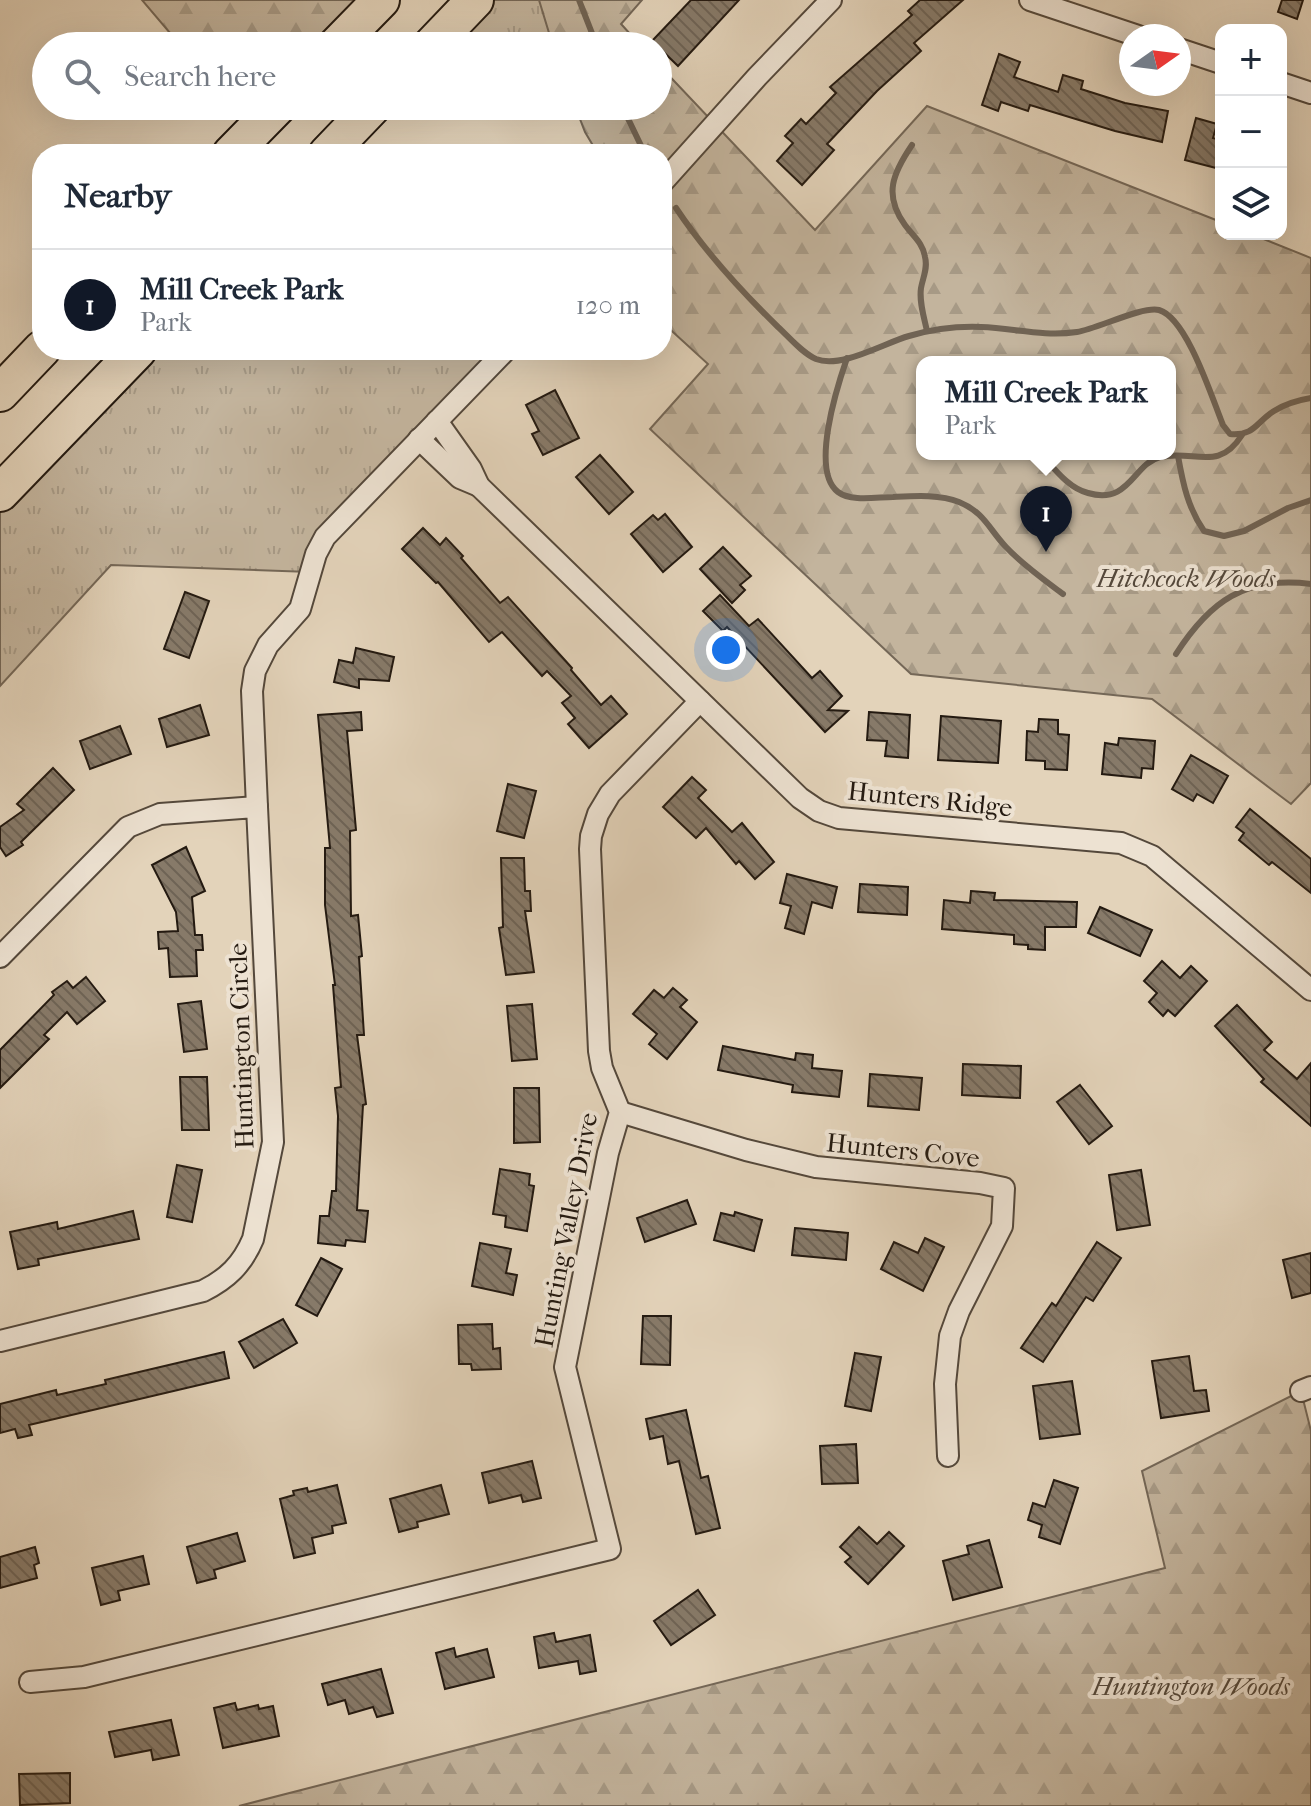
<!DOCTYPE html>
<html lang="en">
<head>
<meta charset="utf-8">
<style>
	body { margin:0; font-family:"IM FELL French Canon",serif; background:#f2f2f3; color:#1f2937 }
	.controls { position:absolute; right:24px; top:24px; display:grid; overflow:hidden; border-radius:16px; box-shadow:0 8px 32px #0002 }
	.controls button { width:72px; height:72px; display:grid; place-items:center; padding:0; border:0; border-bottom:2px solid #e0e1e3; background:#fff; color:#1f2937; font:40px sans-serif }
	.compass { position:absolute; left:1119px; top:24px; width:72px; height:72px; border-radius:50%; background:#fff; box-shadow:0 8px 32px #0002; rotate:76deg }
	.you { position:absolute; left:726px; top:650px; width:28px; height:28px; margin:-20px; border:6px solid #fff; border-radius:50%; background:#1a73e8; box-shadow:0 0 0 12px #1a73e833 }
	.badge { display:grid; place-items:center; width:52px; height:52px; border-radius:50%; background:#111827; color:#fff; font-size:26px; font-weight:700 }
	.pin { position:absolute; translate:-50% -66px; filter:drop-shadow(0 2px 4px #0008) }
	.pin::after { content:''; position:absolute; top:42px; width:28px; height:24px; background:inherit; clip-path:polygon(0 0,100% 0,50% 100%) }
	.popup { position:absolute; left:916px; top:356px; width:260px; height:104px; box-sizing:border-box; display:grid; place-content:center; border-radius:16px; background:#fff; filter:drop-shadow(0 2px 6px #0005); font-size:26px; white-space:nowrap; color:#747a83 }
	.popup b { font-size:30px; color:#1f2937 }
	.popup::after { content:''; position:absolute; left:50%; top:100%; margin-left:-16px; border:16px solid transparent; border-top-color:#fff }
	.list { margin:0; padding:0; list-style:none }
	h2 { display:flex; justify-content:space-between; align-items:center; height:104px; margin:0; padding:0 32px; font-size:34px }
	h2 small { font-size:26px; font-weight:400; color:#747a83 }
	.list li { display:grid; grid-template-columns:52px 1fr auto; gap:24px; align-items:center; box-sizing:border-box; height:112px; padding:0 32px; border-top:2px solid #e0e1e3 }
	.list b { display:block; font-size:30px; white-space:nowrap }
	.list p { margin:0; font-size:26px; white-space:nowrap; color:#747a83 }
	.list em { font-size:26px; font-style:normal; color:#747a83 }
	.icon { flex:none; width:44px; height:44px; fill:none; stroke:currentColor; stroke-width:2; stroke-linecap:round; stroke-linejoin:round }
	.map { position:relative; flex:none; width:1311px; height:1806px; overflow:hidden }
	.search { position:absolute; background:#fff; box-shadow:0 8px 32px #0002; left:32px; top:32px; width:640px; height:88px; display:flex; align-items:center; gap:20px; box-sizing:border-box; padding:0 28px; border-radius:44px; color:#747a83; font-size:30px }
	.panel { position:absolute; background:#fff; box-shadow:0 8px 32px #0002; left:32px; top:144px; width:640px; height:216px; border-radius:32px }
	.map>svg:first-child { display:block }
	.grass { fill:url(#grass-tufts); stroke:#746757; stroke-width:2 }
	.forest { fill:url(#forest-firs); stroke:#746757; stroke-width:2; fill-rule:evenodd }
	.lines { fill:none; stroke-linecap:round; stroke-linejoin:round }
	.stream { stroke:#706354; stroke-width:6 }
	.building { fill:url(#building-back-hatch); stroke:#241a11; stroke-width:2 }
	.street-casing { stroke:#54483b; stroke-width:24 }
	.highway-casing { stroke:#241a11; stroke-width:40 }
	.street { stroke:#ede2d2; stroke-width:20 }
	.highway { stroke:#e3d3ba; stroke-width:36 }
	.labels { text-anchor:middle; stroke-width:8; stroke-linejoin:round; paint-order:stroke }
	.park-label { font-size:26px; font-style:italic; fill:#54483b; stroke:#ede2d2 }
	.street-label { font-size:26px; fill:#241a11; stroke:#ede2d2 }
</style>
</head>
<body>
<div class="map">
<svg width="1311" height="1806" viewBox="0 0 1311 1806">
	<defs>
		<pattern id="grass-tufts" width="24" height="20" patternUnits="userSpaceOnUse" patternTransform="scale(2)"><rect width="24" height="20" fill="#c3b49d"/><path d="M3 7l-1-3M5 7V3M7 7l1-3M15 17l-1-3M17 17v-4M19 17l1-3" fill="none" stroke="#a79a86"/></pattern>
		<pattern id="forest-firs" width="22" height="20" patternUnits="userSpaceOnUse" patternTransform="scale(2)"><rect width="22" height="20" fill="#c3b49d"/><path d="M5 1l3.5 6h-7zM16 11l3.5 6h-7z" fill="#a79a86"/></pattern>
		<pattern id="building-back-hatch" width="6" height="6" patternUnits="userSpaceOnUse" patternTransform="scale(2)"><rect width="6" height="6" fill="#877a69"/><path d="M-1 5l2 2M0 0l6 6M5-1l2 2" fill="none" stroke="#6e6355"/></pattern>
	</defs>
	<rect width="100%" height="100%" fill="#e3d3ba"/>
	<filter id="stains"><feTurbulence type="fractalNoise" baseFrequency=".0025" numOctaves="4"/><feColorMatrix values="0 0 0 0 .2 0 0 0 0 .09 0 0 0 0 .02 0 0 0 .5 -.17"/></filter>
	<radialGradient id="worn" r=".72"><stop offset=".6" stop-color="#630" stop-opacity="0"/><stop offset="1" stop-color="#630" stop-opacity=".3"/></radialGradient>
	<g class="grass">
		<polygon points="475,0 598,0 641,46 431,46"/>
		<polygon points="138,350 506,350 325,537 310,572 111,565 0,686 0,493"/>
	</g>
	<g class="forest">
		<polygon points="142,0 381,0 336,46 181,46"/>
		<polygon points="539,0 642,0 621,24 641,46 553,46"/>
		<path d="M658 64 815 230 927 106 1221 222V234H1251L1311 258V783L1291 804 1152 699 911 674 650 429 708 364 662 322V154H598L585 132 575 106H658ZM922 362H1170V454H922Z"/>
		<polygon points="1301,1391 1311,1431 1311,1806 239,1806 1165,1568 1142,1471"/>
	</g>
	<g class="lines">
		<g class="stream">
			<polyline points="579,0 597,46"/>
			<polyline points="622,106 645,154"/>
			<path d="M912 145C893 173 883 195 905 225 913 236 923 243 925 257 928 268 923 277 921 288 919 302 924 317 927 331"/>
			<path d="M676 208C706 253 740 290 778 327 789 337 802 353 816 359 841 369 884 343 909 336 933 329 956 326 981 327 1014 328 1042 337 1077 332 1097 329 1142 306 1159 310 1187 318 1212 398 1223 425L1230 434C1255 436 1256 422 1274 411 1285 404 1299 400 1311 398"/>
			<path d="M847 358C837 387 810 471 838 492 851 502 877 497 893 497 913 496 940 494 959 502 984 512 989 529 1006 547 1023 565 1043 579 1063 594"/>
			<polyline points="921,432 922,432"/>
			<path d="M1041 454C1054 468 1068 488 1088 493 1130 505 1133 464 1160 457 1194 449 1218 473 1242 435"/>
			<path d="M1178 456C1183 484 1188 508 1204 531L1224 536 1244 531 1288 508 1311 500"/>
			<path d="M1176 654C1210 601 1245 576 1311 584"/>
		</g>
	</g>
	<g class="building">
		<polygon points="691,0 739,0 678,66 652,41"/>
		<polygon points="920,0 963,0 914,43 921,51 877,91 827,144 834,150 802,185 777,161 793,143 785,136 801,119 806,124 836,93 830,87 912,15 908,11"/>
		<polygon points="1282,0 1303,0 1297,19 1278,12"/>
		<polygon points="999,54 1020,62 1014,77 1058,92 1063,75 1083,81 1081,89 1125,103 1168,111 1162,142 1115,131 1030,105 1028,111 1001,102 998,111 982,105"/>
		<polygon points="1196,118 1217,124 1213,138 1221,140 1221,150 1216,168 1185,160"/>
		<polygon points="555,390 579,438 543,455 532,434 539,431 526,405"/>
		<polygon points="600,455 633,492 609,514 576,477"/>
		<polygon points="665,514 692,547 663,572 631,534 653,515 658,520"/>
		<polygon points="423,528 440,545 446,538 463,556 461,558 500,603 508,597 572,668 571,670 601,705 611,696 627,714 589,748 568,724 575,718 562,703 571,696 547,671 542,676 502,632 489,642 438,582 436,583 402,549"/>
		<polygon points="723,547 751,576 740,585 745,590 732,603 700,569"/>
		<polygon points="185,592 209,601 189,658 164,649"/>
		<polygon points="720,595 749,626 758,619 812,678 820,671 842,696 828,710 848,711 825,732 727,627 723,631 703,611"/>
		<polygon points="356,648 394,657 389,681 359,679 359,688 334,682 339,660 353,663"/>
		<polygon points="200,705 209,735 167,747 159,719"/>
		<polygon points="361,712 362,730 347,731 356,830 350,831 351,916 358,915 362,956 359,957 364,1035 357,1035 366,1104 363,1105 357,1210 368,1211 365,1242 346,1240 345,1246 318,1243 320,1216 329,1216 332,1191 336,1191 338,1116 335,1088 341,1087 333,985 335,985 325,905 325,848 330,848 318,715"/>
		<polygon points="869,712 910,715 908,758 885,756 887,741 867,740"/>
		<polygon points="941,716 1001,721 998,763 938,760"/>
		<polygon points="1039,719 1058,720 1058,734 1069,735 1067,770 1045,769 1045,761 1026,760 1027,731 1038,732"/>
		<polygon points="120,726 131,754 90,769 80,741"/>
		<polygon points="1119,738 1155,741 1153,769 1142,768 1141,778 1102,774 1105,743 1118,745"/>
		<polygon points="1191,755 1228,776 1213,803 1197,794 1193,801 1172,789"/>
		<polygon points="53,768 74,790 21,842 23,845 6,856 0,847 0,827 24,810 17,804"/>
		<polygon points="692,777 706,790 698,798 732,832 742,823 774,862 755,879 739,861 736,864 706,828 696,838 663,807"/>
		<polygon points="508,784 536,791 524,838 497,831"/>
		<polygon points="1250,809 1311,859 1311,893 1272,862 1269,865 1239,840 1244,833 1236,827"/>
		<polygon points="186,847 205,891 192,897 195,935 202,935 203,950 196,950 197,976 170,977 168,948 159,949 158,932 178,931 176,912 152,865"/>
		<polygon points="501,858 524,858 525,891 530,891 531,911 525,911 534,972 506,975 499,928 503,927"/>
		<polygon points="787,874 837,887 832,908 812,902 804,934 785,928 791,906 780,903"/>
		<polygon points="860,884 908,887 907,915 858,912"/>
		<polygon points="971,891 995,893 994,900 1077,902 1076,927 1045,927 1045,950 1028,949 1028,945 1014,944 1014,935 942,929 944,900 970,903"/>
		<polygon points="1100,907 1152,930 1140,956 1088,933"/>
		<polygon points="1162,961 1180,978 1191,966 1207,981 1175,1016 1168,1010 1163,1016 1149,1002 1157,993 1144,981"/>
		<polygon points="86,977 105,1001 77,1024 67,1012 44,1035 49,1039 0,1088 0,1050 54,995 52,992 67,981 73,988"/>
		<polygon points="673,988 687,1000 680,1007 697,1022 667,1059 649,1044 657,1034 633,1014 654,990 664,998"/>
		<polygon points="201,1001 207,1049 184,1052 178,1004"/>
		<polygon points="532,1004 537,1059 512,1061 507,1006"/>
		<polygon points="1237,1005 1272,1042 1264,1050 1297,1079 1311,1063 1311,1126 1261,1082 1264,1079 1215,1026"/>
		<polygon points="723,1046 795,1060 796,1053 813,1055 812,1068 842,1071 839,1097 792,1092 793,1085 718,1070"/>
		<polygon points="963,1064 1021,1066 1020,1098 962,1095"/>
		<polygon points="870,1074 922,1078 919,1110 868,1106"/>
		<polygon points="180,1077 207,1077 209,1130 182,1130"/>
		<polygon points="1080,1085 1112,1126 1089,1144 1057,1102"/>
		<polygon points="514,1088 539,1088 540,1142 514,1143"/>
		<polygon points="177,1165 202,1170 192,1222 167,1217"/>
		<polygon points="500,1169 530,1174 529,1185 534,1186 527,1231 505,1227 506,1216 493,1214"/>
		<polygon points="1141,1170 1150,1225 1117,1230 1109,1175"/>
		<polygon points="687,1200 696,1224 645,1242 637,1218"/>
		<polygon points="133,1211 139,1239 38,1259 39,1265 18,1269 10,1232 57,1222 58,1229"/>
		<polygon points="735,1212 762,1220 754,1251 714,1240 721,1213 734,1216"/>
		<polygon points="795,1228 848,1233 846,1260 792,1255"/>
		<polygon points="925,1238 944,1247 923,1291 881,1269 894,1242 918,1253"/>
		<polygon points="1097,1242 1121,1258 1093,1301 1086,1297 1043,1362 1021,1348 1052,1303 1056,1306"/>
		<polygon points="480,1243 511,1249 506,1273 517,1275 513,1295 472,1286"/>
		<polygon points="1311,1253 1311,1293 1292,1298 1283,1260"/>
		<polygon points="321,1258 342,1269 317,1316 296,1305"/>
		<polygon points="643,1316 671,1316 670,1365 641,1364"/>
		<polygon points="283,1319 297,1343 254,1368 239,1342"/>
		<polygon points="492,1324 493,1349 500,1348 501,1369 472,1370 471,1364 459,1364 458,1325"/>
		<polygon points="224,1352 229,1378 29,1425 32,1435 18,1438 15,1429 0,1433 0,1404 56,1390 57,1395 106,1384 105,1380"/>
		<polygon points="855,1353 881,1357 871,1411 845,1406"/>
		<polygon points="1189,1356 1194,1391 1206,1390 1209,1411 1161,1418 1152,1361"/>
		<polygon points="1072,1381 1080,1434 1040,1439 1033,1386"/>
		<polygon points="686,1410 701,1478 708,1476 720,1528 696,1534 679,1461 668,1464 663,1436 650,1439 646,1419"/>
		<polygon points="856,1444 858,1483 822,1484 820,1446"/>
		<polygon points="532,1461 541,1498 523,1502 521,1495 489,1503 482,1473"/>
		<polygon points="1054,1480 1078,1488 1060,1544 1039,1537 1042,1525 1028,1520 1033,1503 1045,1507"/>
		<polygon points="337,1485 346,1523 332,1526 333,1533 312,1538 315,1553 294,1558 280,1499 294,1495 293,1491 307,1488 308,1492"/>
		<polygon points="441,1485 449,1514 417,1522 418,1527 399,1532 390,1499"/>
		<polygon points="859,1527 877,1544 889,1532 904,1546 868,1584 845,1562 851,1557 840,1547"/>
		<polygon points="237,1533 245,1561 214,1570 216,1578 197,1583 187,1547"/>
		<polygon points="989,1540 1002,1587 953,1600 943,1561 969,1554 967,1546"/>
		<polygon points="35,1547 39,1563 34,1565 37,1578 0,1588 0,1557"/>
		<polygon points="143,1556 149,1584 118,1591 120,1600 101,1605 92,1568"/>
		<polygon points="698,1590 715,1615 671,1645 654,1621"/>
		<polygon points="554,1633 556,1642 590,1635 596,1671 580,1674 578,1661 539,1668 534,1637"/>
		<polygon points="454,1648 456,1657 487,1649 494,1677 445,1689 436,1653"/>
		<polygon points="381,1669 393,1713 377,1717 373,1707 349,1714 345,1700 328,1705 322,1684"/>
		<polygon points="235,1703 237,1710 258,1705 259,1709 273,1706 279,1736 223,1748 214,1708"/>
		<polygon points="171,1720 179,1755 153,1760 151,1750 115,1757 109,1732"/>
		<polygon points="70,1773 70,1803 20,1805 19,1774"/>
	</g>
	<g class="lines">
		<g class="street-casing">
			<g id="street">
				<polyline points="1030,0 1138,36"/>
				<polyline points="1179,49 1221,63"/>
				<polyline points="1281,83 1311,93"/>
				<polyline points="662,183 757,77 831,0"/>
				<polyline points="437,421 471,469 479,486 800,798 819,811 839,818 1121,843 1152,856 1311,990"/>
				<polyline points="419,439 460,478 479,486"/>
				<polyline points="257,807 252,691 255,671 268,645 300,609 316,554 325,537 506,350"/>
				<path d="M0 957 128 827 160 814 257 807 273 1142 253 1239C242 1265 227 1279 203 1291L0 1341"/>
				<polyline points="620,1112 746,1150 816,1167 980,1183 1004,1188 1002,1226 959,1311 950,1336 945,1384 948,1456"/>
				<polyline points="1301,1391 1311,1387"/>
				<polyline points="30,1682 84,1677 610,1549 565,1367 608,1153 620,1112 602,1068 599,1051 590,849 591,836 598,814 610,794 700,701"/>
			</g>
		</g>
		<g class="highway-casing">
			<g id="highway">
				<polyline points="336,46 381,0"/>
				<polyline points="431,46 475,0"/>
				<polyline points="231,154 278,106"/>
				<polyline points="327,154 373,106"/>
				<polyline points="0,393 42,349"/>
				<polyline points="0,493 138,350"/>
			</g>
		</g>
		<use href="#street" class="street"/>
		<use href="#highway" class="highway"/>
	</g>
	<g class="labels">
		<g class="park-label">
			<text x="1186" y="587">Hitchcock Woods</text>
			<text x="1191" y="1695">Huntington Woods</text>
		</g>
		<g class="street-label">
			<text transform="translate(930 799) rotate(6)" y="9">Hunters Ridge</text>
			<text transform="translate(241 1046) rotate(-92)" y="9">Huntington Circle</text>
			<text transform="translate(903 1150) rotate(6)" y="9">Hunters Cove</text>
			<text transform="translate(566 1230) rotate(-79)" y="9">Hunting Valley Drive</text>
		</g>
	</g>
	<rect width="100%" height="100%" filter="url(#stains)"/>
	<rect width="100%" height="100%" fill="url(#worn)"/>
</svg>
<div class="controls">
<button>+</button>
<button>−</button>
<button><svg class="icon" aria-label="layers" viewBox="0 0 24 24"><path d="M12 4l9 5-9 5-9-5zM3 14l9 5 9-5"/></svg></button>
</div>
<svg class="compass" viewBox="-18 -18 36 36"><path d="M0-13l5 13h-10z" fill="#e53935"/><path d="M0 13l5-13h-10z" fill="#747a83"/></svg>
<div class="you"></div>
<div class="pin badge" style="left:1046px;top:552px">1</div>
<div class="popup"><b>Mill Creek Park</b>Park</div>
<div class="search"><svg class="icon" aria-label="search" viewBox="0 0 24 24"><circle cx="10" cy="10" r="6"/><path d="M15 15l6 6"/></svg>Search here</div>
<section class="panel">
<h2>Nearby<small></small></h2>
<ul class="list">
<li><span class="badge">1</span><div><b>Mill Creek Park</b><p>Park</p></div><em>120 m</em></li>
</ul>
</section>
</div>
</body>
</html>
